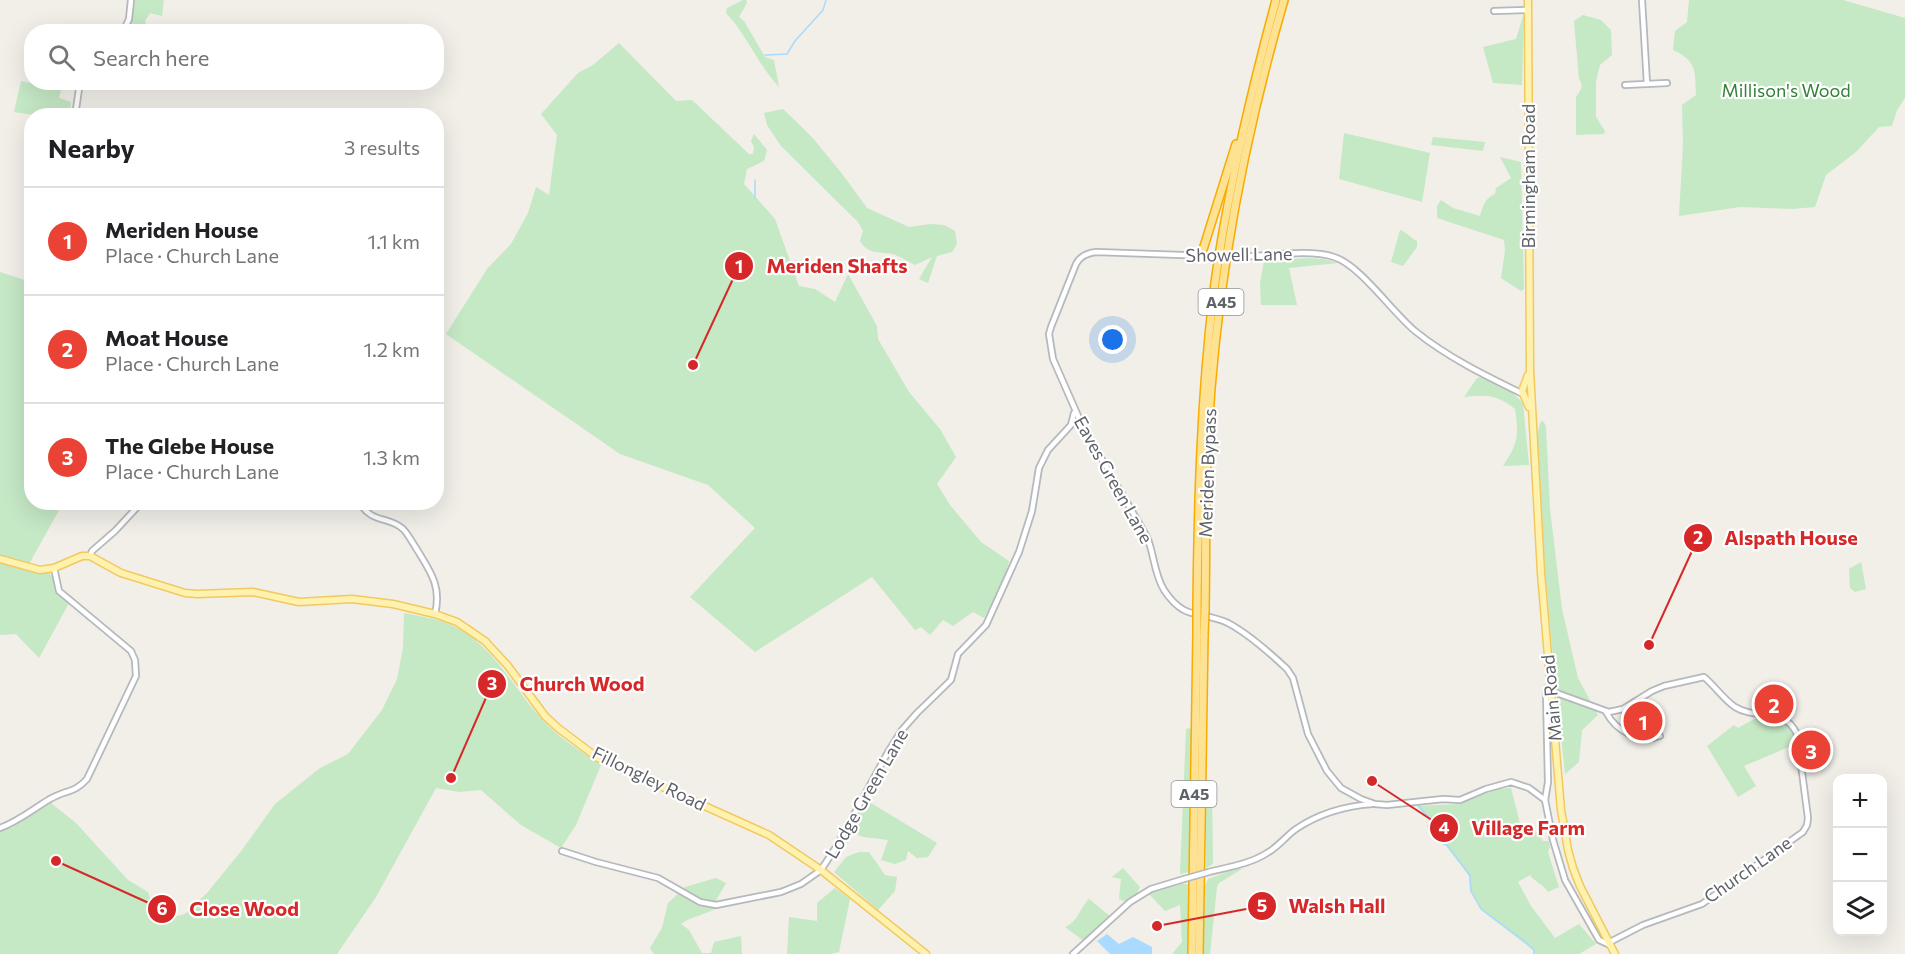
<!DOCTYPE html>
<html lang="en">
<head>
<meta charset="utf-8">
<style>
	body { margin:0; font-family:Commissioner,sans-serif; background:#f6f6f6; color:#202124 }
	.controls { position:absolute; right:18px; bottom:18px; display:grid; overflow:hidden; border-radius:12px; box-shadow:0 6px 24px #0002 }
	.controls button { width:54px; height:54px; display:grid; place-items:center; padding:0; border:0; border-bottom:2px solid #e0e0e0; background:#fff; color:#202124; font:30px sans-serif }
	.you { position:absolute; left:1113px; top:340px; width:21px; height:21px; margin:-15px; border:4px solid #fff; border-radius:50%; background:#1a73e8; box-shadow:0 0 0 9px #1a73e833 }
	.badge { display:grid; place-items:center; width:39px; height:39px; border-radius:50%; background:#ea4335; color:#fff; font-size:20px; font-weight:700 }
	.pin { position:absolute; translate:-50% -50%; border:3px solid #fff; box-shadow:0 2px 6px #0006 }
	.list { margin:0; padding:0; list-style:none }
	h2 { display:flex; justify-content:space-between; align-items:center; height:78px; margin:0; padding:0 24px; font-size:26px }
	h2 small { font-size:20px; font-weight:400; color:#757577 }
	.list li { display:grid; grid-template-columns:39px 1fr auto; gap:18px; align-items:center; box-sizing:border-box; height:108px; padding:0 24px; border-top:2px solid #e0e0e0 }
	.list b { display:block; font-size:22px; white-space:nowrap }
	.list p { margin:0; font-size:20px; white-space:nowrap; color:#757577 }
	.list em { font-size:20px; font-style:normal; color:#757577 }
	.icon { flex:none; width:33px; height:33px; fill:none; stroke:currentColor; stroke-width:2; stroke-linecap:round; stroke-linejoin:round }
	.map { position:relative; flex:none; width:1905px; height:954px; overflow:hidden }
	.search { position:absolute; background:#fff; box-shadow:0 6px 24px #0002; left:24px; top:24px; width:420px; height:66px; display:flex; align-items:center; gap:15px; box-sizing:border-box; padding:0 21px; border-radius:24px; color:#757577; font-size:22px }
	.panel { position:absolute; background:#fff; box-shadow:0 6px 24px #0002; left:24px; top:108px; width:420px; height:402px; border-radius:24px }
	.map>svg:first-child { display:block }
	.green { fill:#c5e8c5 }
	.water { fill:#aadaff }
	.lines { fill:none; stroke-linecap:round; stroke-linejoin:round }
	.stream { stroke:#aadaff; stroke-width:1.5 }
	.minor-casing { stroke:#b5b8bc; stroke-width:8 }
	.major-casing { stroke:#f2c960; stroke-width:9 }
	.highway-casing { stroke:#f9ab00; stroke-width:10 }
	.minor { stroke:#fff; stroke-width:4.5 }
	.major { stroke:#fff2af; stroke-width:6 }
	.highway { stroke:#fde293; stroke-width:7 }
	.minor-bridge-casing { stroke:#b5b8bc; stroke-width:8; stroke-linecap:butt }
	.highway-bridge-casing { stroke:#f9ab00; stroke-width:10; stroke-linecap:butt }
	.minor-bridge { stroke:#fff; stroke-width:4.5 }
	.highway-bridge { stroke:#fde293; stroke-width:7 }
	.labels { text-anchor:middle; stroke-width:4.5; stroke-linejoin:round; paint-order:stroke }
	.shield { fill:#fff; stroke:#8f9295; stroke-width:1.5 }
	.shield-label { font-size:16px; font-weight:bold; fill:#5f6368 }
	.park-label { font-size:18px; fill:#348238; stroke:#fff }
	.street-label { font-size:18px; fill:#5f6368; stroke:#fff }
	.leader { fill:none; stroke:#d62828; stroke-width:2 }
	.callout-dot { fill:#d62828; stroke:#fff; stroke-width:2 }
	.mark-label { font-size:18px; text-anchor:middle; font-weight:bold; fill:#fff }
	.callout-label { font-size:20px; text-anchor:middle; font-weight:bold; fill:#d62828; stroke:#fff; stroke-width:4.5; stroke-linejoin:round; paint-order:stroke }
</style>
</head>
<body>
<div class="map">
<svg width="1905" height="954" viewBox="0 0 1905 954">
	<rect width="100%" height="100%" fill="#f1efe8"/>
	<g class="green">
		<polygon points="135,0 164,0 162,16 150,13 145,21 148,31 126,31 131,19"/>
		<path d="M743 0H746L747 3 739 17 744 21 765 57 774 60 779 87C758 65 747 35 726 13L727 8Z"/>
		<path d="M1689 0H1843L1905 18V98L1897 110 1892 126 1879 127 1856 152 1826 175 1815 207 1792 209 1740 207 1679 216 1683 144 1682 105 1696 95C1695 71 1697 61 1673 50L1675 31 1687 22Z"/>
		<polygon points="1524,13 1522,85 1493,83 1483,47 1516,39"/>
		<path d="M1583 15 1601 20 1611 30 1612 55 1600 65 1596 81V117L1605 131 1604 134 1576 135V97C1581 90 1584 86 1579 79L1574 21Z"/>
		<polygon points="619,43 676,101 692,100 749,154 753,154 754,147 751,141 754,134 767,150 764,161 747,169 744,184 775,219 799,286 815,289 835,302 848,274 877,326 878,339 909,392 940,429 956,457 937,484 950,505 981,542 1009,561 1004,580 984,618 973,612 953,626 943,620 930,635 921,627 915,630 872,577 755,652 690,597 755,528 708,485 620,454 446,334 487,269 511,244 528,213 536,187 549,195 557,135 541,114 578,73 593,65"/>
		<polygon points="21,81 39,85 40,83 63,83 59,98 71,102 70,115 33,115 14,112"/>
		<path d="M783 109 812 137 843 175 867 208 909 227 930 224 944 225 955 231 957 244 952 252 937 256 928 283 919 279 932 257 915 265C908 262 900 256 893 254 878 251 869 255 860 241L863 231 858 222 781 146 767 125 764 113Z"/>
		<polygon points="1344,133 1430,153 1422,202 1339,179"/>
		<polygon points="1433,137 1485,142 1483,151 1431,145"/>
		<path d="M1500 157 1521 162 1524 289 1521 291 1501 278 1505 251 1504 240 1437 218V206L1441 200 1453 208 1480 216C1483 206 1485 198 1495 194L1496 188 1511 178Z"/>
		<path d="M1400 230C1407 232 1410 238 1417 241V247L1403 266 1391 262Z"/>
		<polygon points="1307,258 1324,259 1338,263 1289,268 1297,305 1261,305 1260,283 1264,261"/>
		<polygon points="0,272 31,282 32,502 63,503 29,564 0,557"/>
		<path d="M1482 377 1512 392 1523 403 1529 465 1503 466C1518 444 1519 435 1515 409 1496 394 1487 395 1464 397L1477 378Z"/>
		<path d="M1541 421 1544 422 1546 427 1550 509 1562 609 1578 678 1598 715 1582 730 1579 762 1565 774C1556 688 1547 603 1541 517 1539 493 1532 442 1541 421Z"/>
		<polygon points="0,562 27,570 49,573 53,578 57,591 69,603 39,658 16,634 0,635"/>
		<polygon points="1861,562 1866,589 1855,592 1850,588 1849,569"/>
		<path d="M404 613C419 616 434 618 449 624 498 645 517 699 555 732 569 744 586 754 601 765L576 825 561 848 521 825 481 790 459 792 436 788 376 897 337 954H0V831L13 827 51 803 76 823 128 880 148 892 154 909 169 918 185 914 207 893 242 850 275 804 320 768 348 754 382 710 397 679 403 648Z"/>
		<path d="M1758 717C1778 716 1793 723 1796 744L1744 766 1756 786 1738 797 1707 746 1734 725 1738 728Z"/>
		<polygon points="1190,728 1192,733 1189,872 1180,874 1186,729"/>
		<path d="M1511 788 1523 835 1537 832 1543 841H1549L1550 847 1548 852 1559 887 1548 892C1543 884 1535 882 1530 875L1518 882 1531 906 1555 938 1579 924 1596 944 1579 954H1533V950L1481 910 1470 891 1469 876 1446 846 1436 841 1427 826 1430 822 1417 806 1460 804 1497 789Z"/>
		<polygon points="1212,791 1213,864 1206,868 1206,797 1207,793"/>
		<polygon points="866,800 937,843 928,857 917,858 908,851 906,860 895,864 881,860 888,840 863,837 850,831"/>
		<polygon points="859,852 869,852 885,875 897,877 895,891 878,910 834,872 846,857"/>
		<polygon points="1123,868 1140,887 1136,896 1126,902 1119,899 1121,879 1112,877"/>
		<polygon points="1238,868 1242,869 1219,883 1217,887 1210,954 1204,954 1204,888 1208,879"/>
		<polygon points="716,878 726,883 715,902 708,902 681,890 685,887"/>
		<polygon points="1181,884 1189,884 1188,954 1172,954 1182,942 1180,905 1165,911 1148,893"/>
		<polygon points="835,888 850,899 839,952 830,954 787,954 789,917 817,921 817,903"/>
		<path d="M678 894 700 904 717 908C705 915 692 916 681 924L689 930 702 953H711L714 942 741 936 742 954H654L650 948 662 928 668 903Z"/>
		<path d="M1089 899 1111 917 1084 941 1065 927C1078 922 1080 908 1089 899Z"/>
	</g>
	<polygon class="water" points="1107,934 1119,944 1133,937 1152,947 1152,954 1110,954 1097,941"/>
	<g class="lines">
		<g class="stream">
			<polyline points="765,55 787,54 795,41 823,10 826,0"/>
			<polyline points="755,180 755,198"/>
			<polyline points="1419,806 1432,822 1428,826 1437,841 1447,845 1470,875 1471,891 1481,909 1527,943 1534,950 1534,954"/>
		</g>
		<g class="minor-casing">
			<g id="minor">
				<polyline points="1642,0 1647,84"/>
				<polyline points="1494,11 1528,10"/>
				<polyline points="123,32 129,19 131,0"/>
				<polyline points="1625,85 1667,83"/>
				<polyline points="75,116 80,82"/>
				<path d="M1210 256 1096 252C1087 253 1080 256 1076 264L1051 327 1049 334 1053 359 1082 425 1147 537C1154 553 1154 574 1164 590 1185 622 1200 610 1228 623 1247 633 1271 654 1287 669L1293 678 1308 734 1327 771 1341 788 1361 799 1375 804 1387 805 1443 799 1460 800 1486 789 1511 782 1529 788 1545 800"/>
				<path d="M1233 257C1262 257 1308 248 1334 257 1360 265 1392 312 1415 331 1447 357 1486 376 1523 394"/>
				<path d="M359 502C373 525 388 515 403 529 408 534 412 542 416 548 430 571 442 586 435 614"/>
				<polyline points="90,556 92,551 115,531 142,502"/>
				<polyline points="1551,687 1547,688 1546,692 1548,782 1545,800 1553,840 1565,880 1599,940 1610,945"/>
				<path d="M1551 691 1609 712 1623 709 1652 691 1664 686 1704 677C1715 686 1723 699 1735 707 1758 721 1783 705 1797 734L1808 818 1807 825 1803 832 1702 904 1643 925 1608 943"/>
				<path d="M1606 712C1616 731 1639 744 1660 736"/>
				<path d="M0 828C19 821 33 809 50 799 65 790 75 793 87 779L136 676 135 660 131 651 59 591 54 568"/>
				<polyline points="562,851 596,862 658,878 700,902 716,905 781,892 801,884 821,870 838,844 888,752 902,730 917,713 951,680 958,654 986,625 1019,552 1032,511 1039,468 1048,450 1071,425 1074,413"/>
				<path d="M1209 872C1228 867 1250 864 1267 853 1278 847 1286 836 1296 829 1318 814 1346 806 1372 804"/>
				<polyline points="1073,954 1130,902 1151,889 1184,879"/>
			</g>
		</g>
		<g class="major-casing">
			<g id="major">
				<polyline points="1528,0 1530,370 1541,573 1561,810 1568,850 1573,868 1580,886 1615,954"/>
				<polyline points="1528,375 1522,391 1529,407"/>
				<polyline points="0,559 40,570 54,568 82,556 90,556 121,573 185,593 197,594 253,592 299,602 352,599 393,604 435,614 457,622 485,641 508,666 545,716 558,728 598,758 769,835 821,870 926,954"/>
			</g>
		</g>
		<g class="highway-casing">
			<g id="highway">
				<polyline points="1201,256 1236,144"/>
				<path d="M1197 609C1198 502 1201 396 1214 290 1227 192 1250 96 1276 0"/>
				<path d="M1205 610C1206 551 1205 492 1208 433 1216 286 1243 141 1284 0"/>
				<polyline points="1192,954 1197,634"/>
				<polyline points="1199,954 1204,635"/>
			</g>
		</g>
		<use href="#minor" class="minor"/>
		<use href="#major" class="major"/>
		<use href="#highway" class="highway"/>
		<g class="minor-bridge-casing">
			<g id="minor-bridge">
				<polyline points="1210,256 1233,257"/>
				<polyline points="1184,879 1209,872"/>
			</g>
		</g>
		<g class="highway-bridge-casing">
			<g id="highway-bridge">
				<polyline points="1197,634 1197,609"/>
				<polyline points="1204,635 1205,610"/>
			</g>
		</g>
		<use href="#minor-bridge" class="minor-bridge"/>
		<use href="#highway-bridge" class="highway-bridge"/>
	</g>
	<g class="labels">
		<g class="shield">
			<rect x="1198.5" y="289" width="45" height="26" rx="4.5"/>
			<rect x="1171.5" y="781" width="45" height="26" rx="4.5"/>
		</g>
		<g class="shield-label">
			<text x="1221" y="308">A45</text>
			<text x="1194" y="800">A45</text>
		</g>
		<g class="park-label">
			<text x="1786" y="97">Millison's Wood</text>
		</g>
		<g class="street-label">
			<text transform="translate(1529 176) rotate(-90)" y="6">Birmingham Road</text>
			<text transform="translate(1239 255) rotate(-1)" y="6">Showell Lane</text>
			<text transform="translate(1208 473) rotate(-88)" y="6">Meriden Bypass</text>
			<text transform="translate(1113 480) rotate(61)" y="6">Eaves Green Lane</text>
			<text transform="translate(1552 698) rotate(-95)" y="6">Main Road</text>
			<text transform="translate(649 779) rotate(26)" y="6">Fillongley Road</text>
			<text transform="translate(867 794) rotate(-60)" y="6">Lodge Green Lane</text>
			<text transform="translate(1748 870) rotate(-35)" y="6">Church Lane</text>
		</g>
	</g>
	<path class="leader" d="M693 365L739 266M1649 645L1698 538M451 778L492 684M1372 781L1444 828M1157 926L1262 906M56 861L162 909"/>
	<g class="callout-dot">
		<circle cx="693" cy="365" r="6"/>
		<circle cx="1649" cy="645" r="6"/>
		<circle cx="451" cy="778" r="6"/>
		<circle cx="1372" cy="781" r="6"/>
		<circle cx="1157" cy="926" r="6"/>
		<circle cx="56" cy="861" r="6"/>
		<circle cx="739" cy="266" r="15"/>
		<circle cx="1698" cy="538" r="15"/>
		<circle cx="492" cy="684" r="15"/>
		<circle cx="1444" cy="828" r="15"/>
		<circle cx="1262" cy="906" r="15"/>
		<circle cx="162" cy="909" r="15"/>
	</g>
	<g class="mark-label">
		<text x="739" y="273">1</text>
		<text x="1698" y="544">2</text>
		<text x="492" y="690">3</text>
		<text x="1444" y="834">4</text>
		<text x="1262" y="912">5</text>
		<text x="162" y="915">6</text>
	</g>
	<g class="callout-label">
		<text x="837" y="273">Meriden Shafts</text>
		<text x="1791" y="545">Alspath House</text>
		<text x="582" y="691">Church Wood</text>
		<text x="1528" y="835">Village Farm</text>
		<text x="1337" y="913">Walsh Hall</text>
		<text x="244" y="916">Close Wood</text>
	</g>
</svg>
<div class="controls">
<button>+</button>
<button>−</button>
<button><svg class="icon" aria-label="layers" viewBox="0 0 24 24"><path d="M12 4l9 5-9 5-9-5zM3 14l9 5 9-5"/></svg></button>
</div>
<div class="you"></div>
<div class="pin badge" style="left:1643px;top:721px">1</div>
<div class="pin badge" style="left:1774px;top:704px">2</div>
<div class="pin badge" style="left:1811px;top:750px">3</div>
<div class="search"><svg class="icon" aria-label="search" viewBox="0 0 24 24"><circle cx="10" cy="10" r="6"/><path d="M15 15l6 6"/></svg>Search here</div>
<section class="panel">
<h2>Nearby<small>3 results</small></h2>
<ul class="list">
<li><span class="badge">1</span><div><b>Meriden House</b><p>Place · Church Lane</p></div><em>1.1 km</em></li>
<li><span class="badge">2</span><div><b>Moat House</b><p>Place · Church Lane</p></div><em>1.2 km</em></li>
<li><span class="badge">3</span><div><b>The Glebe House</b><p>Place · Church Lane</p></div><em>1.3 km</em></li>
</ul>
</section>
</div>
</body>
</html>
